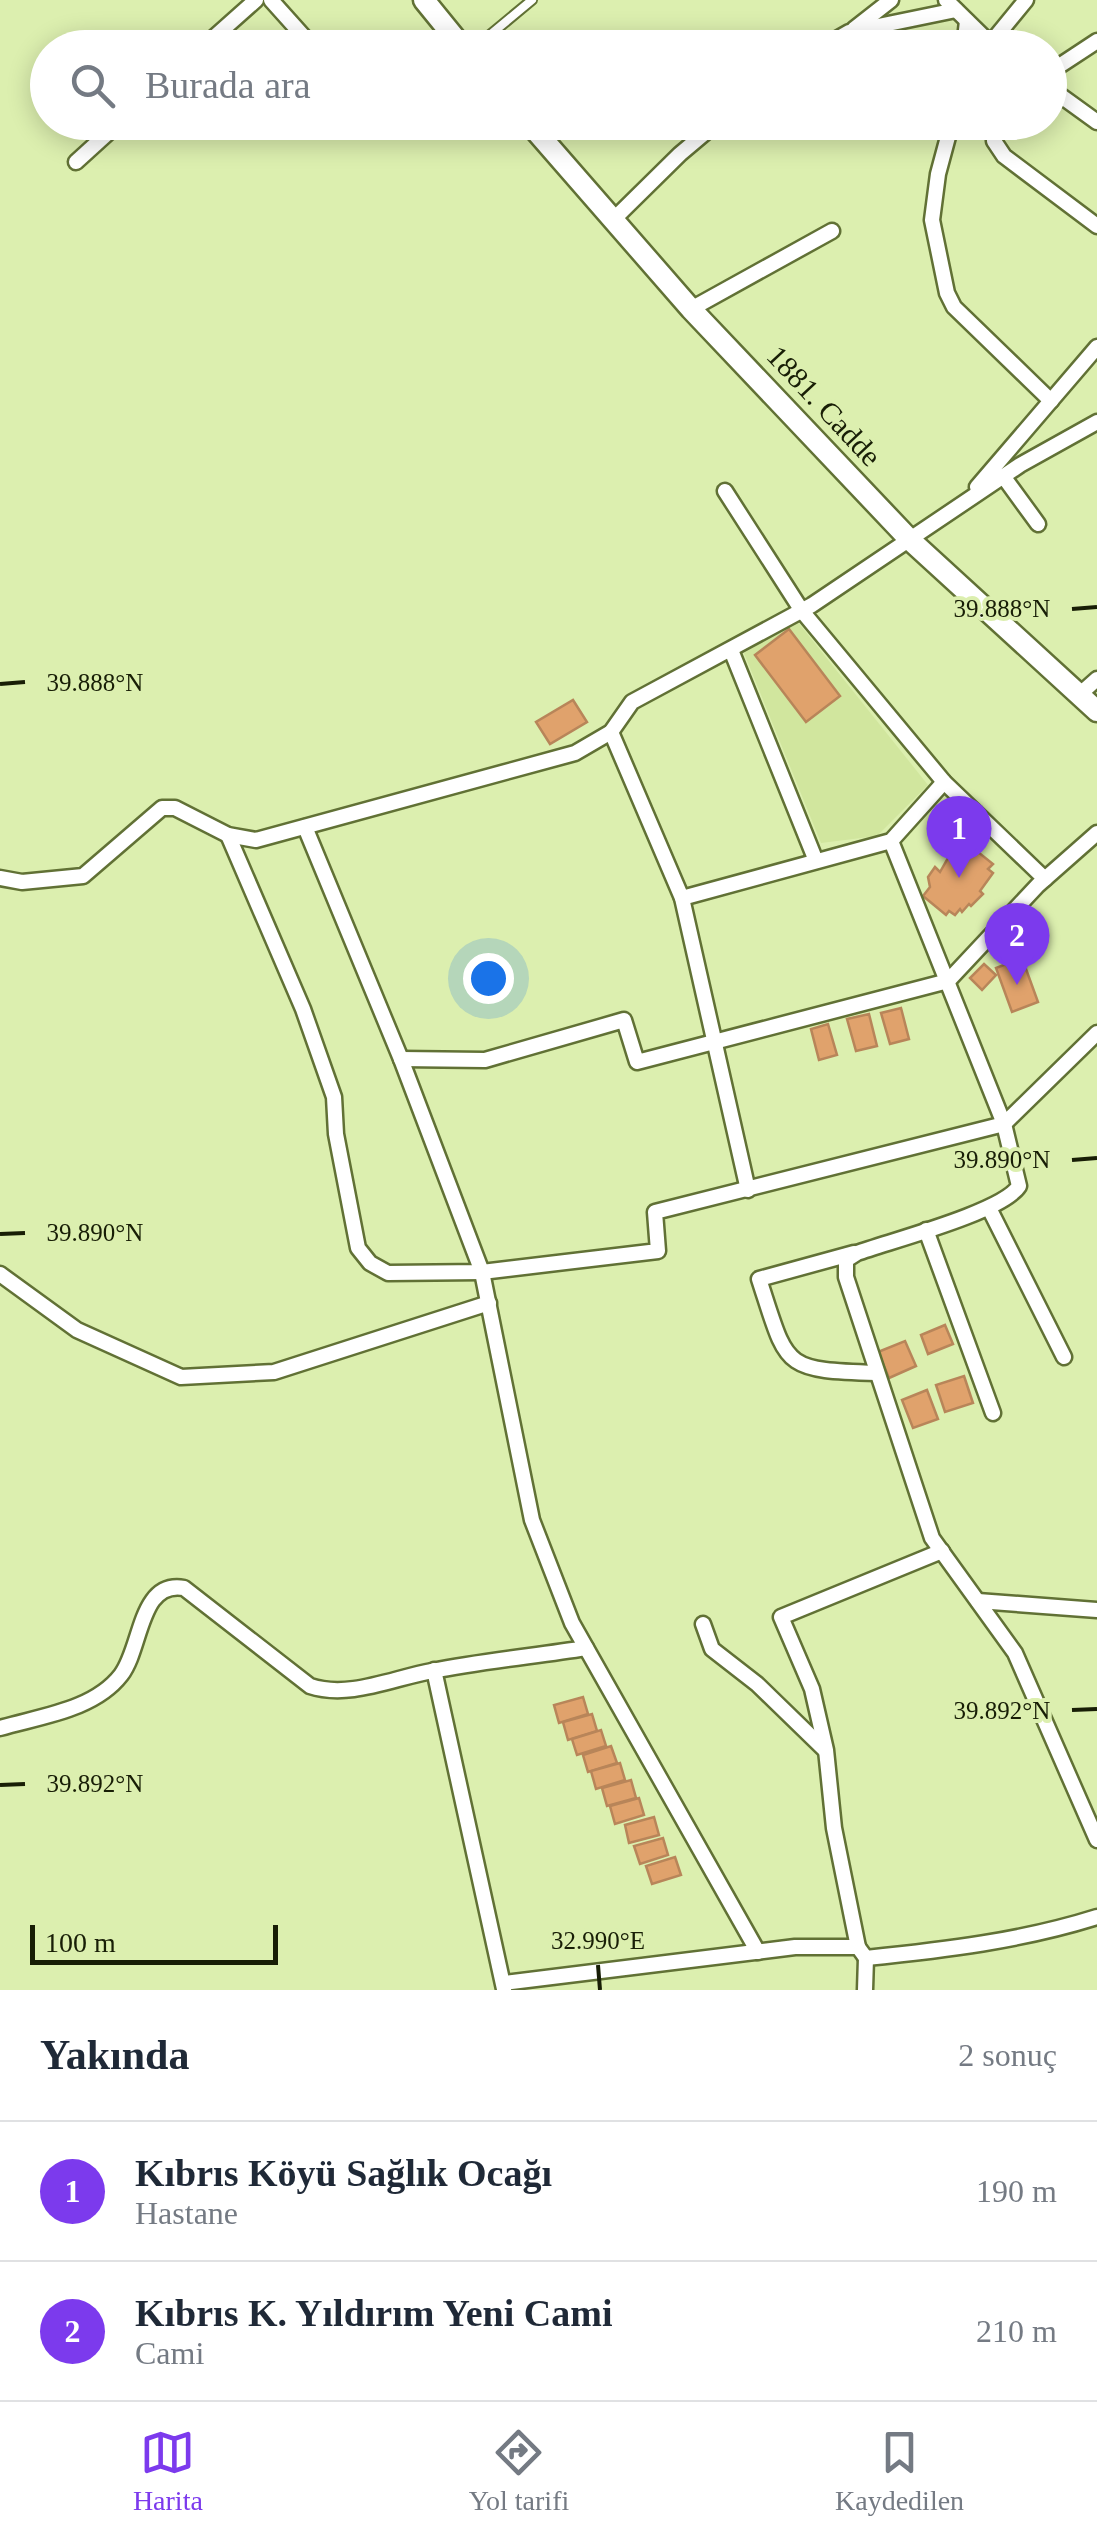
<!DOCTYPE html>
<html lang="tr">
<head>
<meta charset="utf-8">
<style>
	body { margin:0; font-family:Georgia,serif; background:#f6f6f7; color:#1f2937 }
	.scale { position:absolute; left:30px; bottom:25px; width:248px; box-sizing:border-box; padding-left:10px; border:5px solid #181e06; border-top:0; font-size:28px; line-height:35px; white-space:nowrap; color:#181e06; -webkit-text-stroke:8px #dcefaf; paint-order:stroke }
	.you { position:absolute; left:488px; top:978px; width:35px; height:35px; margin:-25px; border:8px solid #fff; border-radius:50%; background:#1a73e8; box-shadow:0 0 0 15px #1a73e833 }
	.badge { display:grid; place-items:center; width:65px; height:65px; border-radius:50%; background:#7c3aed; color:#fff; font-size:32px; font-weight:700 }
	.pin { position:absolute; translate:-50% -82px; filter:drop-shadow(0 2px 5px #0008) }
	.pin::after { content:''; position:absolute; top:52px; width:35px; height:30px; background:inherit; clip-path:polygon(0 0,100% 0,50% 100%) }
	.list { margin:0; padding:0; list-style:none }
	h2 { display:flex; justify-content:space-between; align-items:center; height:130px; margin:0; padding:0 40px; font-size:42px }
	h2 small { font-size:32px; font-weight:400; color:#747a83 }
	.list li { display:grid; grid-template-columns:65px 1fr auto; gap:30px; align-items:center; box-sizing:border-box; height:140px; padding:0 40px; border-top:2px solid #e0e1e3 }
	.list b { display:block; font-size:38px; white-space:nowrap }
	.list p { margin:0; font-size:32px; white-space:nowrap; color:#747a83 }
	.list em { font-size:32px; font-style:normal; color:#747a83 }
	.icon { flex:none; width:55px; height:55px; fill:none; stroke:currentColor; stroke-width:2; stroke-linecap:round; stroke-linejoin:round }
	.map { position:relative; flex:none; width:1097px; height:1990px; overflow:hidden }
	.search { position:absolute; background:#fff; box-shadow:0 5px 25px #0003; left:30px; right:30px; top:30px; height:110px; display:flex; align-items:center; gap:25px; box-sizing:border-box; padding:0 35px; border-radius:55px; color:#747a83; font-size:38px }
	.sheet { height:410px; background:#fff }
	nav { display:flex; justify-content:space-around; align-items:center; box-sizing:border-box; height:140px; border-top:2px solid #e0e1e3; background:#fff; font-size:28px; color:#747a83 }
	nav a { display:grid; justify-items:center; gap:5px }
	nav .on { color:#7c3aed }
	.map>svg:first-child { display:block }
	.built { fill:#d1e69e }
	.building { fill:#e0a26c; stroke:#b88559; stroke-width:2.5 }
	.lines { fill:none; stroke-linecap:round; stroke-linejoin:round }
	.lane-casing { stroke:#617135; stroke-width:12 }
	.street-casing { stroke:#617135; stroke-width:19 }
	.secondary-casing { stroke:#617135; stroke-width:25 }
	.lane { stroke:#fff; stroke-width:8 }
	.street { stroke:#fff; stroke-width:14 }
	.secondary { stroke:#fff; stroke-width:20 }
	.ticks { fill:none; stroke:#181e06; stroke-width:4 }
	.labels { text-anchor:middle; stroke-width:8; stroke-linejoin:round; paint-order:stroke }
	.street-label { font-size:30px; fill:#181e06; stroke:#dcefaf }
	.ticks-label { font-size:25px; text-anchor:middle; fill:#181e06; stroke:#dcefaf; stroke-width:8; stroke-linejoin:round; paint-order:stroke }
</style>
</head>
<body>
<div class="map">
<svg width="1097" height="1990" viewBox="0 0 1097 1990">
	<rect width="100%" height="100%" fill="#dcefaf"/>
	<polygon class="built" points="797,621 928,785 877,836 821,843 744,653"/>
	<g class="building">
		<polygon points="789,629 840,696 806,722 755,655"/>
		<polygon points="573,700 587,722 550,744 536,722"/>
		<polygon points="968,844 993,864 988,869 993,873 980,891 983,894 971,906 969,904 962,912 960,909 955,915 949,911 946,915 923,896 930,887 928,877 935,867 940,872 952,851 958,856"/>
		<polygon points="1022,958 1038,1002 1012,1012 996,968"/>
		<polygon points="984,964 996,975 982,990 970,978"/>
		<polygon points="901,1008 909,1039 890,1044 881,1013"/>
		<polygon points="869,1014 877,1046 856,1051 847,1019"/>
		<polygon points="828,1024 837,1055 819,1060 811,1029"/>
		<polygon points="945,1325 953,1344 928,1354 921,1335"/>
		<polygon points="905,1341 916,1366 889,1378 878,1352"/>
		<polygon points="964,1376 973,1403 945,1412 936,1385"/>
		<polygon points="927,1390 938,1419 913,1428 902,1400"/>
		<polygon points="583,1697 588,1714 559,1723 554,1705"/>
		<polygon points="592,1714 597,1731 568,1740 563,1722"/>
		<polygon points="601,1730 606,1746 577,1755 572,1739"/>
		<polygon points="611,1746 617,1763 588,1772 583,1755"/>
		<polygon points="620,1763 625,1780 596,1789 591,1771"/>
		<polygon points="631,1780 636,1798 607,1806 602,1788"/>
		<polygon points="639,1798 644,1815 615,1824 610,1806"/>
		<polygon points="654,1817 659,1835 629,1843 625,1825"/>
		<polygon points="663,1838 668,1855 640,1864 634,1846"/>
		<polygon points="675,1857 681,1875 652,1884 646,1866"/>
	</g>
	<g class="lines">
		<g class="lane-casing">
			<polyline id="lane" points="474,48 532,0"/>
		</g>
		<g class="street-casing">
			<g id="street">
				<polyline points="271,0 314,48"/>
				<polyline points="946,0 995,48"/>
				<polyline points="854,29 891,0"/>
				<polyline points="990,44 1026,0"/>
				<polyline points="202,48 256,0"/>
				<polyline points="821,48 849,32 956,10"/>
				<polyline points="964,48 967,21"/>
				<polyline points="1050,72 1097,41"/>
				<polyline points="1050,88 1097,122"/>
				<polyline points="952,122 938,174 932,220 947,293 954,307 1051,401"/>
				<polyline points="993,122 994,141 1004,156 1097,226"/>
				<polyline points="76,162 120,122"/>
				<polyline points="613,220 680,154 718,122"/>
				<polyline points="691,309 832,231"/>
				<polyline points="1003,476 1038,524"/>
				<polyline points="977,487 1097,347"/>
				<polyline points="725,491 802,611 944,782 1045,879"/>
				<polyline points="731,650 816,861"/>
				<polyline points="1079,695 1097,679"/>
				<polyline points="611,732 682,898 748,1190"/>
				<polyline points="305,827 401,1059 482,1272 532,1520 572,1623 758,1952"/>
				<polyline points="228,835 303,1009 334,1097 336,1134 358,1248 370,1263 388,1273 482,1272 658,1251 655,1212 1004,1124 1097,1033"/>
				<path d="M891 841 1004 1124 1019 1186C1003 1212 890 1241 857 1253L846 1260V1277L932 1538 1015 1653 1097 1840"/>
				<polyline points="0,878 22,882 83,876 162,808 175,808 228,835 256,840 575,753 611,732 632,702 812,605 1020,465 1097,422"/>
				<polyline points="682,898 891,841 944,782"/>
				<polyline points="401,1059 485,1060 624,1020 637,1062 948,981 1038,885 1097,833"/>
				<polyline points="989,1208 1064,1357"/>
				<polyline points="926,1230 993,1413"/>
				<path d="M854 1253 759 1279C788 1368 781 1370 877 1373"/>
				<polyline points="0,1274 77,1330 181,1377 274,1372 489,1303"/>
				<polyline points="978,1601 1097,1610"/>
				<polyline points="703,1624 712,1649 757,1684 825,1750"/>
				<polyline points="434,1670 504,1989"/>
				<path d="M0 1728C41 1716 94 1710 121 1675 142 1648 139 1580 184 1588L310 1686C349 1699 393 1678 432 1671 483 1661 535 1656 586 1648"/>
				<polyline points="858,1947 834,1828 826,1750 812,1689 781,1617 942,1551"/>
				<path d="M504 1983 795 1947H858L866 1958C944 1950 1021 1941 1097 1917"/>
				<polyline points="865,1990 866,1958"/>
			</g>
		</g>
		<g class="secondary-casing">
			<g id="secondary">
				<polyline points="424,0 463,48"/>
				<polyline points="528,122 691,309 909,539 1097,711"/>
			</g>
		</g>
		<use href="#lane" class="lane"/>
		<use href="#street" class="street"/>
		<use href="#secondary" class="secondary"/>
	</g>
	<path class="ticks" d="M1072 609 1097 607M0 684 25 682M1072 1160 1097 1158M0 1234 25 1233M1072 1710 1097 1709M0 1785 25 1784M598 1965 600 1990"/>
	<g class="labels">
		<g class="street-label">
			<text transform="translate(824 406) rotate(47)" y="10">1881. Cadde</text>
		</g>
	</g>
	<g class="ticks-label">
		<text x="1002" y="617">39.888°N</text>
		<text x="95" y="691">39.888°N</text>
		<text x="1002" y="1168">39.890°N</text>
		<text x="95" y="1241">39.890°N</text>
		<text x="1002" y="1719">39.892°N</text>
		<text x="95" y="1792">39.892°N</text>
		<text x="598" y="1949">32.990°E</text>
	</g>
</svg>
<div class="scale">100 m</div>
<div class="you"></div>
<div class="pin badge" style="left:959px;top:878px">1</div>
<div class="pin badge" style="left:1017px;top:985px">2</div>
<div class="search"><svg class="icon" aria-label="search" viewBox="0 0 24 24"><circle cx="10" cy="10" r="6"/><path d="M15 15l6 6"/></svg>Burada ara</div>
</div>
<section class="sheet">
<h2>Yakında<small>2 sonuç</small></h2>
<ul class="list">
<li><span class="badge">1</span><div><b>Kıbrıs Köyü Sağlık Ocağı</b><p>Hastane</p></div><em>190 m</em></li>
<li><span class="badge">2</span><div><b>Kıbrıs K. Yıldırım Yeni Cami</b><p>Cami</p></div><em>210 m</em></li>
</ul>
</section>
<nav>
<a class="on"><svg class="icon" aria-label="map" viewBox="0 0 24 24"><path d="M3 6l6-2 6 2 6-2v14l-6 2-6-2-6 2zM9 4v14M15 6v14"/></svg>Harita</a>
<a><svg class="icon" aria-label="directions" viewBox="0 0 24 24"><path d="M12 3l9 9-9 9-9-9zM9 14v-3h6M13 9l2 2-2 2"/></svg>Yol tarifi</a>
<a><svg class="icon" aria-label="saved" viewBox="0 0 24 24"><path d="M7 4h10v16l-5-4-5 4z"/></svg>Kaydedilen</a>
</nav>
</body>
</html>
